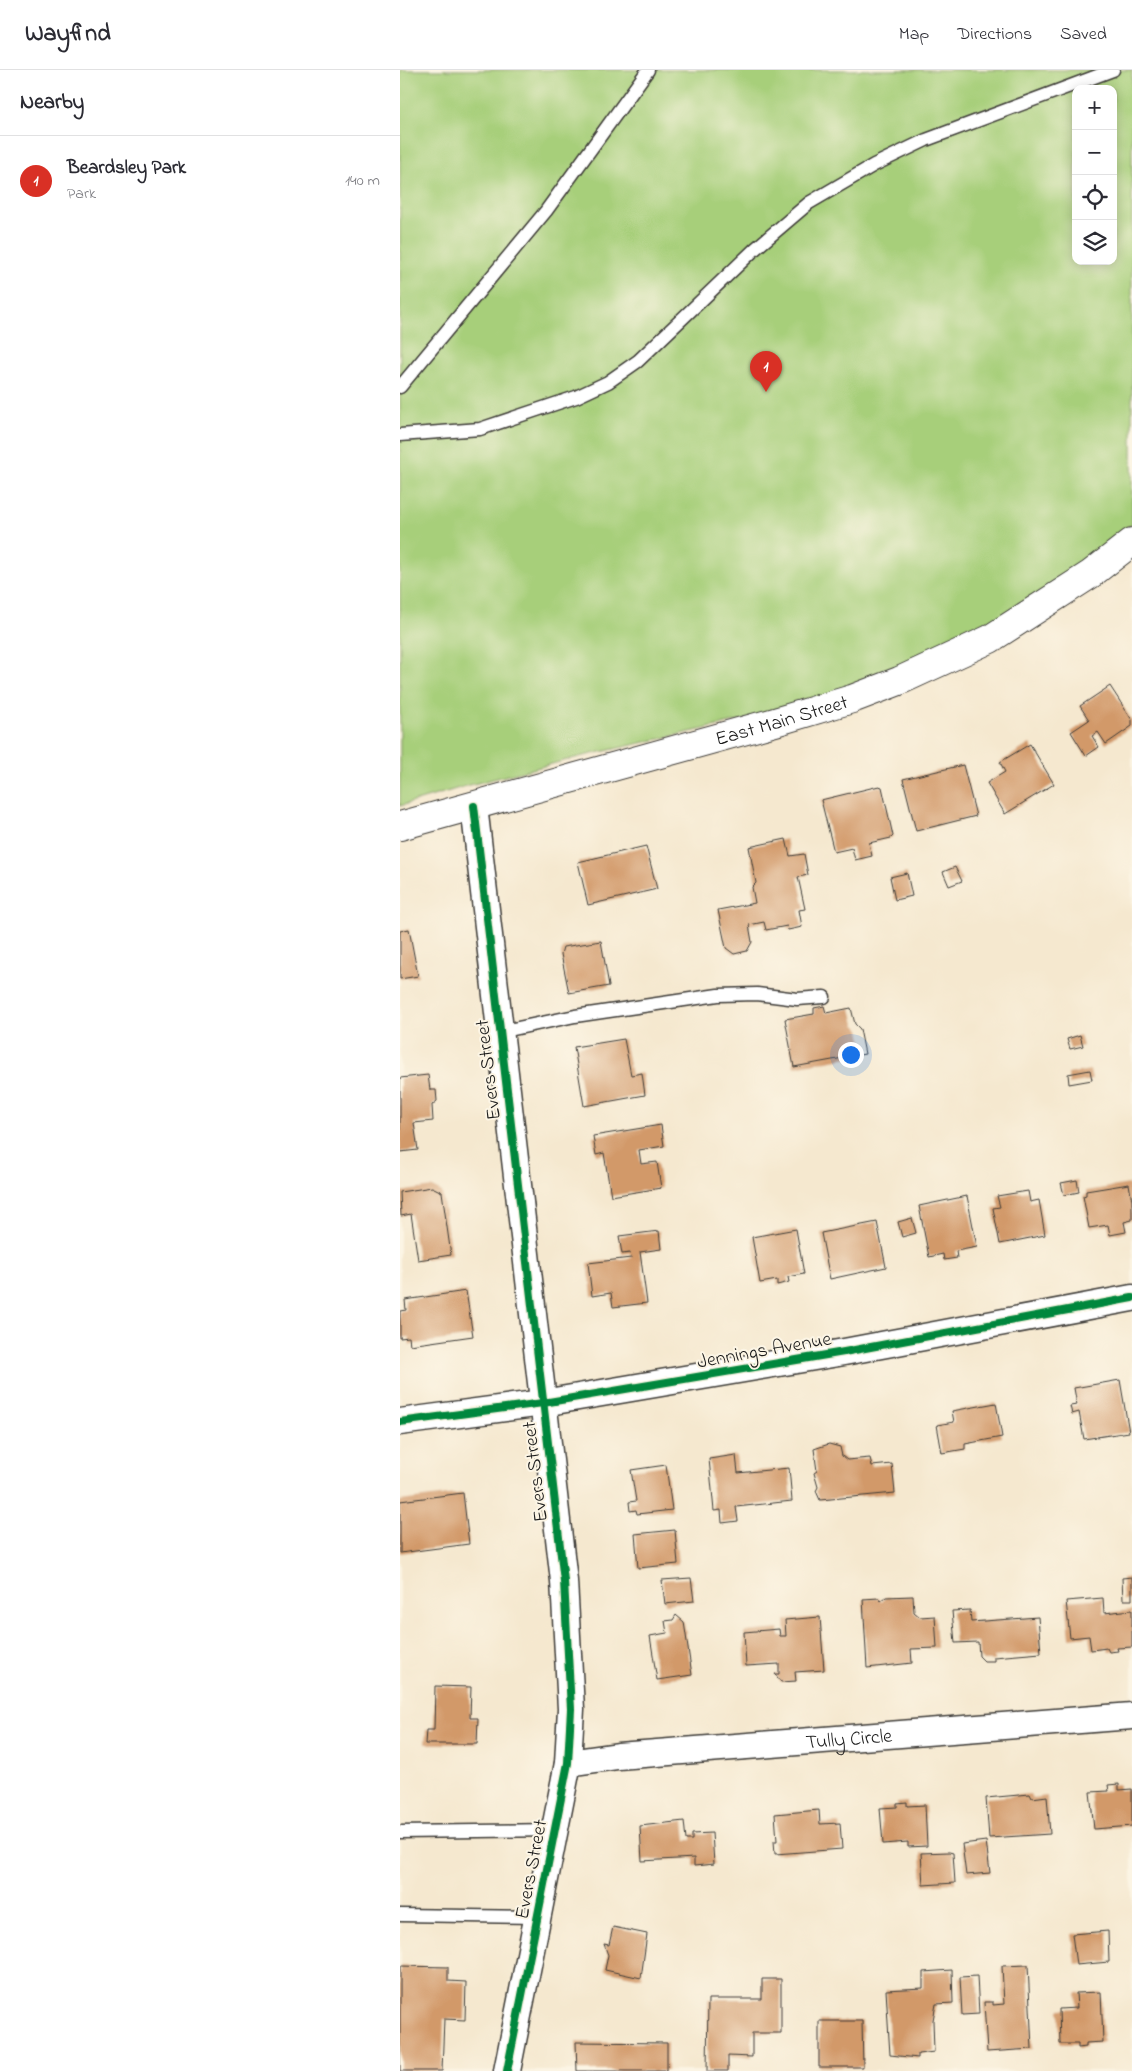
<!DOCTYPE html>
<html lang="en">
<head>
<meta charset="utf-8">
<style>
	body { margin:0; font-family:"Indie Flower",sans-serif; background:#f7f7f7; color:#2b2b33 }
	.controls { position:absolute; right:15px; top:15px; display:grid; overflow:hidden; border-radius:10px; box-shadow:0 2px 12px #0003 }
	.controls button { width:45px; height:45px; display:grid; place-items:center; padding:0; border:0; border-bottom:1px solid #e1e1e2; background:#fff; color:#2b2b33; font:25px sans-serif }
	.you { position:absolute; left:450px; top:984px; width:18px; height:18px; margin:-12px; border:4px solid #fff; border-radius:50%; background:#1a73e8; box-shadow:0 0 0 8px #1a73e833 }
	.badge { display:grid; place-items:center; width:32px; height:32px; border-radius:50%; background:#d93025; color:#fff; font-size:16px; font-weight:700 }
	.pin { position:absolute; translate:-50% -41px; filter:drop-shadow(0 1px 2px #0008) }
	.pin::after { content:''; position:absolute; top:26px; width:18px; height:15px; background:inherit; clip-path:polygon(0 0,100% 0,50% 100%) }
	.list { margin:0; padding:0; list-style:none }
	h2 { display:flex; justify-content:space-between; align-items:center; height:65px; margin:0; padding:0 20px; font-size:21px }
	h2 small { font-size:16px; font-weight:400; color:#7c7c81 }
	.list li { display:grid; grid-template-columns:32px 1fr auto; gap:15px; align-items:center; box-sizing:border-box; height:90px; padding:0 20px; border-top:1px solid #e1e1e2 }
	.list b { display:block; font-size:19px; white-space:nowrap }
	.list p { margin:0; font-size:16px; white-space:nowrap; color:#7c7c81 }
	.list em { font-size:16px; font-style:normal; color:#7c7c81 }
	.icon { flex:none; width:28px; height:28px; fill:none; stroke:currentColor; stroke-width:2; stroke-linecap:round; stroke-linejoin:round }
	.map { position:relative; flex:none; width:732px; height:2001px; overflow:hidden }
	header { display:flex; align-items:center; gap:30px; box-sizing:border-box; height:70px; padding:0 25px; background:#fff; border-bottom:1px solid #e1e1e2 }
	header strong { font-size:24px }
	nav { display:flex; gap:28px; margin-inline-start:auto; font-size:18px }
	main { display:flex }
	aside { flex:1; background:#fff }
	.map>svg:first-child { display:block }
	.green { fill:#a7cf7a; stroke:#62764b; fill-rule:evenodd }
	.building { fill:#d29969 }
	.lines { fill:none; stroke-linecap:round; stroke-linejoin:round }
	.lane-casing { stroke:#3d3b37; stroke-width:15 }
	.street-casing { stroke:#3d3b37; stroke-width:29 }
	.secondary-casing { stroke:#3d3b37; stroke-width:30 }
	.lane { stroke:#fff; stroke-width:12 }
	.street { stroke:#fff; stroke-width:26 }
	.secondary { stroke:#fff; stroke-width:28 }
	.cycleway-casing { stroke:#fcf5e5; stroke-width:11 }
	.cycleway { stroke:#00873e; stroke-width:8 }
	.labels { text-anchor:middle; stroke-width:4; stroke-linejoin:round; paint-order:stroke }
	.street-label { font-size:20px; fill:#1c1c1c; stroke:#fcf5e5 }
</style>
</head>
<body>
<header>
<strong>Wayfind</strong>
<nav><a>Map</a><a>Directions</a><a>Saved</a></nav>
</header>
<main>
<aside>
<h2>Nearby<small></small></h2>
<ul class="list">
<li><span class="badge">1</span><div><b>Beardsley Park</b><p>Park</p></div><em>140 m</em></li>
</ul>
</aside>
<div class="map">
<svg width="732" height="2001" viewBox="0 0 732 2001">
	<rect width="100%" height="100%" fill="#fcf5e5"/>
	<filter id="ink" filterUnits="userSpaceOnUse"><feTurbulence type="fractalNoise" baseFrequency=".02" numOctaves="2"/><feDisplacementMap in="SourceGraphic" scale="10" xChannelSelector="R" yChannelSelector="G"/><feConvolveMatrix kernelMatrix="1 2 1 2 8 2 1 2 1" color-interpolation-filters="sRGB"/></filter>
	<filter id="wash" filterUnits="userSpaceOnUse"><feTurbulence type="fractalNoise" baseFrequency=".0096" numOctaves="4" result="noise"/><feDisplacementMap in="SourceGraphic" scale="20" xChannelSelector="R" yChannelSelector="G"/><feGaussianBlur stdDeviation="1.12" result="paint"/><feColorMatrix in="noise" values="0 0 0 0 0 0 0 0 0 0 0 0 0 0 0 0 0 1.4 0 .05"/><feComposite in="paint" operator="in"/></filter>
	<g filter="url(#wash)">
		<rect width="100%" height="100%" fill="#f5e8cf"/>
		<path class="green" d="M0 0H732V454L644 523 554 583 393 639 183 686 66 716 0 736ZM676 19H713V191H676Z"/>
		<g id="blocks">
			<g class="building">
				<polygon points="710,616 732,650 732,656 706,674 698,662 692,666 699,677 686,686 671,662 689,650 680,636"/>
				<polygon points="630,674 654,714 605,744 587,713 605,702 600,692"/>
				<polygon points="563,695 576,746 516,761 503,709"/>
				<polygon points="479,716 482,717 493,766 491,768 469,773 472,786 455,790 452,778 434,782 421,730"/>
				<polygon points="386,769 390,786 404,784 408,805 398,807 405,839 399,840 402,857 388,860 387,856 366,860 364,852 349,855 352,872 347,881 334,884 326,878 318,840 355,833 352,817 356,813 349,777"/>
				<polygon points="246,776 257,819 188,835 178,792"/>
				<polygon points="555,797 562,811 549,816 543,802"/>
				<polygon points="507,803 512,826 495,830 490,807"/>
				<polygon points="9,859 18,906 0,909 0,861"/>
				<polygon points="201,871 209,916 169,923 161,884 163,877"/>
				<polygon points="424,936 426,943 451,938 455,954 460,959 465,984 394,997 385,949 414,944 414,938"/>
				<polygon points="680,965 683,976 670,979 667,969"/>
				<polygon points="224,969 231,1005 242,1003 245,1025 184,1036 174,977"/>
				<polygon points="690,1000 692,1010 669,1014 668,1004"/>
				<polygon points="28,1005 30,1020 36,1020 37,1031 32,1035 33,1051 14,1053 18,1080 0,1082 0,1008"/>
				<polygon points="261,1055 264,1076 239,1080 241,1094 257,1092 261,1118 211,1126 204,1083 196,1085 193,1066"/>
				<polygon points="677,1110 679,1122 664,1125 661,1113"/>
				<polygon points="729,1114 732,1131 732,1150 724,1152 726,1162 710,1165 708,1155 689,1158 683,1126 686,1125 686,1121"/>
				<polygon points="32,1117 42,1122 51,1185 18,1190 11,1144 1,1146 0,1122"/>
				<polygon points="628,1121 630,1132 639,1130 645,1165 600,1174 593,1138 600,1137 597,1126"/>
				<polygon points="567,1126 577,1177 556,1181 557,1188 544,1190 543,1184 529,1187 519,1136"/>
				<polygon points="512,1148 516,1163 502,1167 498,1152"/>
				<polygon points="477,1152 486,1197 430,1209 421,1163"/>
				<polygon points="396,1159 404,1204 388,1207 389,1212 377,1215 377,1210 360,1213 352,1167"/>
				<polygon points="259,1161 261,1179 240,1182 247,1233 213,1237 211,1223 192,1226 188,1193 231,1188 230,1183 222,1184 219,1166"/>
				<polygon points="66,1221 73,1266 10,1275 9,1267 0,1268 0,1241 6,1240 5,1230"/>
				<polygon points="720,1310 729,1362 684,1369 679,1342 672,1344 670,1336 677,1335 674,1318"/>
				<polygon points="596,1333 602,1367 565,1374 565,1379 542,1383 537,1355 554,1352 552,1341"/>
				<polygon points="429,1374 440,1377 442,1386 447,1390 470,1388 472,1396 492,1394 495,1423 420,1430 416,1421 418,1417 414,1403 417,1401 414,1379"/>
				<polygon points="336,1385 338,1403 389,1398 392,1431 336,1437 338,1451 322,1453 321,1440 314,1441 309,1389"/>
				<polygon points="266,1395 272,1440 237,1444 236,1440 230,1441 229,1432 236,1431 231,1400"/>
				<polygon points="63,1423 69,1474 0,1483 0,1431"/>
				<polygon points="275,1460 278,1494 238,1498 235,1464"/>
				<polygon points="732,1507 732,1530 723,1530 722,1508"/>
				<polygon points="291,1508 294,1531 265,1534 262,1510"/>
				<polygon points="513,1526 514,1542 520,1547 535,1546 537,1578 511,1579 512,1593 467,1598 463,1529 479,1528 481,1531 486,1527"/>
				<polygon points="703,1528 704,1543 732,1540 732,1577 717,1578 718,1581 709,1582 707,1578 691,1580 689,1566 670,1568 666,1531"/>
				<polygon points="570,1540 571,1552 638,1547 641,1583 594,1587 594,1591 584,1591 579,1586 578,1572 555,1573 552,1541"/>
				<polygon points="276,1545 284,1552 292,1605 257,1610 250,1566 267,1563 265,1551 273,1550"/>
				<polygon points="420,1547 424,1600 395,1602 396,1611 381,1612 375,1604 379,1604 379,1594 346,1596 344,1562 379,1559 380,1566 386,1566 385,1550"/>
				<polygon points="35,1616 71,1617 70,1648 78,1648 77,1674 25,1674 26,1660 34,1660"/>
				<polygon points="719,1714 719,1720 732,1719 732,1756 694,1759 690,1722 709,1721 708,1715"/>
				<polygon points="630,1724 632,1728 647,1726 650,1764 589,1768 586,1728"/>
				<polygon points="507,1732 507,1736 525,1735 527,1776 508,1777 508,1772 483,1774 480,1738 497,1737 497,1733"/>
				<polygon points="419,1740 420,1754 440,1753 442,1779 375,1784 374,1771 377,1771 375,1744"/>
				<polygon points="284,1751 286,1770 292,1770 292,1764 312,1763 314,1794 294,1796 294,1788 242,1791 240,1756"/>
				<polygon points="586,1771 590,1803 566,1805 562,1774"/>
				<polygon points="549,1782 553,1783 555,1813 523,1815 521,1783"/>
				<polygon points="213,1857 247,1864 241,1908 205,1900 208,1885 204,1874 209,1875"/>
				<polygon points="708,1861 709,1892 676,1895 672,1864"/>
				<polygon points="628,1895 632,1979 587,1982 584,1932 593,1932 593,1935 604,1934 602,1896"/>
				<polygon points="0,1896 48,1897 48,1911 66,1912 65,1950 44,1949 42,2001 0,2001"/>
				<polygon points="552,1900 553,1933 536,1934 533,1950 534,1982 518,1984 518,1988 490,1985 486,1920 523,1918 523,1902"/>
				<polygon points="577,1906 579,1944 562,1945 560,1907"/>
				<polygon points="362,1909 381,1909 381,1963 352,1963 352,1987 328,1986 328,2001 307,2001 308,1929 362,1929"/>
				<polygon points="701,1922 703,1972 686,1973 686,1977 678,1978 678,1974 660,1974 659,1939 677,1938 676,1923"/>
				<polygon points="419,1951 462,1951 463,1997 419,1997"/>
				<polygon points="176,1972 267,1973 267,2001 177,2001"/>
			</g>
		</g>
	</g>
	<g filter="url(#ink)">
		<use href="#blocks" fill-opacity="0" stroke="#3d3b37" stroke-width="1"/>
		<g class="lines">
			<g class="lane-casing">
				<g id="lane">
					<polyline points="0,317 146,141 248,0"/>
					<polyline points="0,365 80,359 176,327 208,312 238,291 355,179 409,133 474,95 526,70 713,0"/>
					<polyline points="99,962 175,946 318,925 357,924 397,929 424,927"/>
					<polyline points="0,1762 154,1760"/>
					<polyline points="0,1845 137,1847"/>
				</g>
			</g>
			<g class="street-casing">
				<g id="street">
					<polyline points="74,736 164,1511 171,1639 168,1693 107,2001"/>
					<polyline points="0,1352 143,1333 444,1282 732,1228"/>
					<path id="s1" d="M168 1693 218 1686 732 1646"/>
				</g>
			</g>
			<g class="secondary-casing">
				<g id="secondary">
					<path id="s2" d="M0 756 375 652 452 629 499 611 590 569 691 504 732 472"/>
				</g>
			</g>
			<use href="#lane" class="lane"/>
			<use href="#street" class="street"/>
			<use href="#secondary" class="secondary"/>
			<g class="cycleway-casing">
				<g id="cycleway">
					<polyline points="74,736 164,1511 171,1639 168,1693 107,2001"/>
					<polyline points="0,1352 143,1333 444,1282 732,1228"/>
				</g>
			</g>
			<use href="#cycleway" class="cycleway"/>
		</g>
	</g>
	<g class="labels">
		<g class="street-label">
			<text dy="7" stroke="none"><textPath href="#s2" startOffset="396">East Main Street</textPath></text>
			<text transform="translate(87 1000) rotate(-97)" y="7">Evers Street</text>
			<text transform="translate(364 1279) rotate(-10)" y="7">Jennings Avenue</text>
			<text transform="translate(134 1402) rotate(-97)" y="7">Evers Street</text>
			<text dy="7" stroke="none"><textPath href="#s1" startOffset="282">Tully Circle</textPath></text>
			<text transform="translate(130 1799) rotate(-79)" y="7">Evers Street</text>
		</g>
	</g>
</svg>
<div class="controls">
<button>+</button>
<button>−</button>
<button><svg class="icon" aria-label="locate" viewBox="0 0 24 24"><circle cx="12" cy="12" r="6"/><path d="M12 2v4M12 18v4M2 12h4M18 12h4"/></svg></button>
<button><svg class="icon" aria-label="layers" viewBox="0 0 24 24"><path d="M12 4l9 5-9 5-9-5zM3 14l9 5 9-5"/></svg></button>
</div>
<div class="you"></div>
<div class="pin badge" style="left:366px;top:322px">1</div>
</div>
</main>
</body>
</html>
